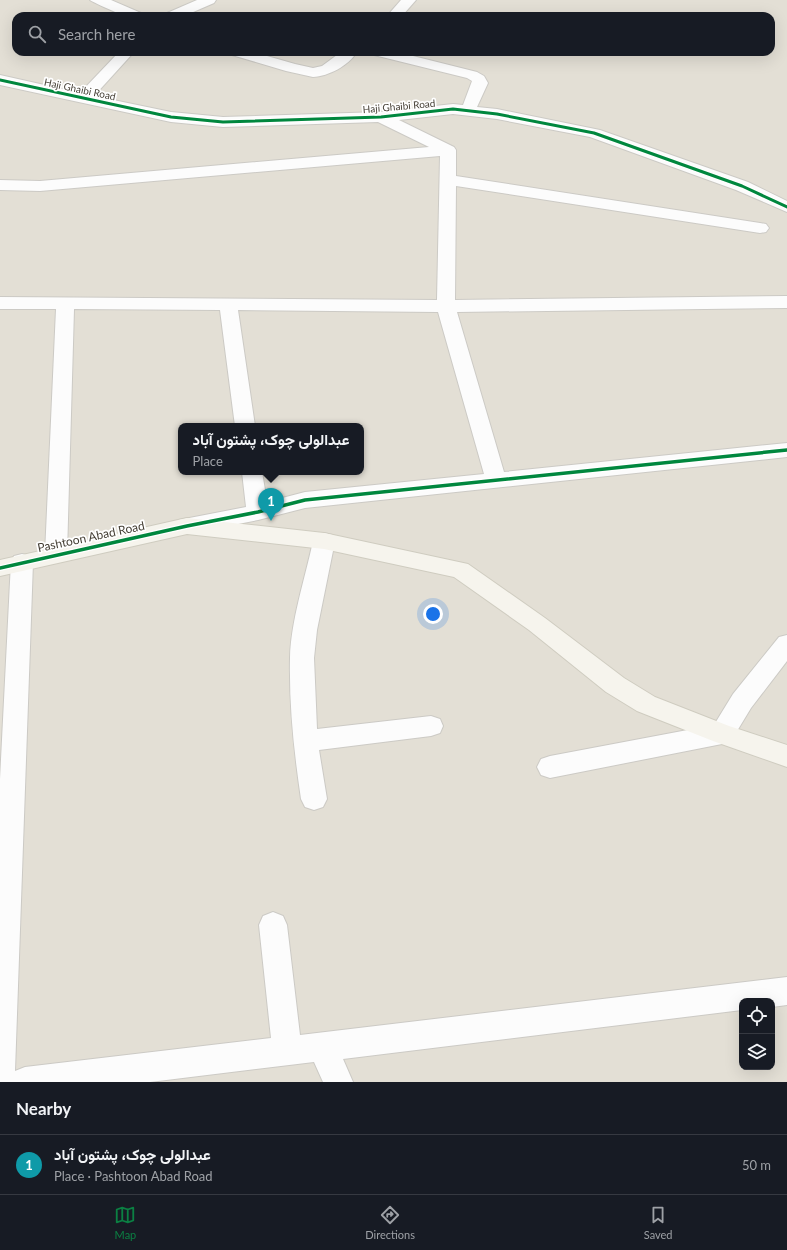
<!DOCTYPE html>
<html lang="en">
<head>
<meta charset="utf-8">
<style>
	body { margin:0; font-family:Lato,Vazirmatn,sans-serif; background:#20242c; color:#f1f3f6 }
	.controls { position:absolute; right:12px; bottom:12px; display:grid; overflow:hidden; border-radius:8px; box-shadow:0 4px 16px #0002 }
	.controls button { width:36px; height:36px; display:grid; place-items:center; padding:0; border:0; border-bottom:1px solid #363941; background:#171b24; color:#f1f3f6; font:20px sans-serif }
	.you { position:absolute; left:433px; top:614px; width:14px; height:14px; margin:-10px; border:3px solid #fff; border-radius:50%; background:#1a73e8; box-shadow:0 0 0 6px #1a73e833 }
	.badge { display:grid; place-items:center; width:26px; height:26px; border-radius:50%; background:#0b8043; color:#fff; font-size:13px; font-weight:700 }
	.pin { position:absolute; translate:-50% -33px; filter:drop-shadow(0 1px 2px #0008) }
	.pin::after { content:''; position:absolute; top:21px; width:14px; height:12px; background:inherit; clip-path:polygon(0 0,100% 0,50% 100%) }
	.popup { position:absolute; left:178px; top:423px; width:186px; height:52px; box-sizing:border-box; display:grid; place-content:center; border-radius:8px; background:#171b24; filter:drop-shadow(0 1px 3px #0005); font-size:13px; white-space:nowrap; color:#9ea1a6 }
	.popup b { font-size:15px; color:#f1f3f6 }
	.popup::after { content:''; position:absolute; left:50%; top:100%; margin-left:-8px; border:8px solid transparent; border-top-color:#171b24 }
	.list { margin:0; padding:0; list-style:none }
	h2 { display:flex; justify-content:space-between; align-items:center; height:52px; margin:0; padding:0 16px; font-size:17px }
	h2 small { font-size:13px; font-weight:400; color:#9ea1a6 }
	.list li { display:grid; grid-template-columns:26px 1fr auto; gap:12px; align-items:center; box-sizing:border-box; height:60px; padding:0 16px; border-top:1px solid #363941 }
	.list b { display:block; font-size:15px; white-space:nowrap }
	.list p { margin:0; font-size:13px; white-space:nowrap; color:#9ea1a6 }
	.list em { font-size:13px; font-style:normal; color:#9ea1a6 }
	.icon { flex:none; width:22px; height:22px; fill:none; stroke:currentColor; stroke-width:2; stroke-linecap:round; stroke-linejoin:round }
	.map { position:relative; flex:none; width:787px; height:1082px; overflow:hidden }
	.search { position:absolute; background:#171b24; box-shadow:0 4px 16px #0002; left:12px; right:12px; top:12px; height:44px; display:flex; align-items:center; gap:10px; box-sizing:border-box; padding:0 14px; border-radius:12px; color:#9ea1a6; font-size:15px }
	.sheet { height:112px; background:#171b24 }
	nav { display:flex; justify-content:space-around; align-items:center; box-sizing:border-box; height:56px; border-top:1px solid #363941; background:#171b24; font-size:11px; color:#9ea1a6 }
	nav a { display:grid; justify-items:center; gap:2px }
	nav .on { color:#0b8043 }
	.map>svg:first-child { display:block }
	.residential { fill:#e3dfd5; fill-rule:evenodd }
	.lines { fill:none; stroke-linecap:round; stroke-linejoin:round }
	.street-casing { stroke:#cccac5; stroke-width:2 }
	.secondary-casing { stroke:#cfccc0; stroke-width:2 }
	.street { fill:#fcfcfc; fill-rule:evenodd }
	.secondary { fill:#f6f4ed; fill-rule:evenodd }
	.cycleway-far1-casing { stroke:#fff; stroke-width:5 }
	.cycleway-casing { stroke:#fff; stroke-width:6 }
	.cycleway-far1 { stroke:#00873e; stroke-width:3 }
	.cycleway { stroke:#00873e; stroke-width:3.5 }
	.labels { text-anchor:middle; stroke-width:3.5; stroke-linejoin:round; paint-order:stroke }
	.far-street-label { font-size:10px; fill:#443e34; stroke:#fff }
	.street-label { font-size:12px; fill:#443e34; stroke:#fff }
</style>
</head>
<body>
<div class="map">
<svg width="787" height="1082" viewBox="0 0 787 1082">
	<rect width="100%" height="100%" fill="#eeede8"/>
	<path class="residential" d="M0 0H787V1082H0ZM16 16H771V52H16ZM181 426H361V472H181ZM742 1001H772V1067H742Z"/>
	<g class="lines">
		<g class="street-casing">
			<g id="street">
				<path d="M90 0H111L141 13 143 16C137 16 130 17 124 16 120 14 92 2 90 0Z"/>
				<polygon points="197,0 216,0 214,3 184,16 165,16 167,13"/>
				<polygon points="401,0 416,0 402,16 387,16"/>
				<polygon points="119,52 134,52 94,96 171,112 223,117 381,112 453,104 463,105 472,81 467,78 374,55 372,52 397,52 477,72 484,76 488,83 477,107 497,109 600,130 748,182 787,201 787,212 736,190 590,137 497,119 453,114 399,120 454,147 456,150 456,176 760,223 766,224 769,228 766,232 760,233 456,186 455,300 787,296 787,308 457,312 504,472 787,443 787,457 305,508 258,520 187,534 179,532 176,526 179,520 246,507 242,472 262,472 267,502 305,492 484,474 438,312 238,310 255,426 235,426 220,310 74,309 67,554 64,560 56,562 48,560 45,554 56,309 0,309 0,297 437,300 440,156 40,191 0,190 0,180 40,181 429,147 378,122 223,127 171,122 0,85 0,75 80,93"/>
				<path d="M230 52H253L295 64 313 68 322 66 341 52H357C348 66 329 76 313 77L286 71 232 55Z"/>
				<path d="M324 533 332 535 335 541 317 630 314 658 317 729 431 716 440 719 443 726 440 733 431 736 319 750 327 799 323 807 314 810 305 807 301 799C294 752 289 706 290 658 291 620 305 579 313 541L316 535Z"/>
				<polygon points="22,554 30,556 33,562 15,1071 25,1067 271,1038 259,925 263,916 273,912 283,916 287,925 300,1035 787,977 787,1005 772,1007 772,1001 742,1001 742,1010 343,1059 353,1082 323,1082 314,1062 150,1082 0,1082 0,779 11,562 14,556"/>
				<polygon points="787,635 787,661 751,708 731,741 722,744 550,778 541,775 537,767 541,759 550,756 714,725 733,694 779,637"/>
			</g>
		</g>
		<g class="secondary-casing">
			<polygon id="secondary" points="187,518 324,533 468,564 545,618 624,678 655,697 729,726 787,745 787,767 713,741 637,711 606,692 529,630 454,577 324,549 187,534 0,576 0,560"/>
		</g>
		<use href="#street" class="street"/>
		<use href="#secondary" class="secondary"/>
		<g class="cycleway-far1-casing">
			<polyline id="cycleway-far1" points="0,80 171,117 223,122 381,117 453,109 497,114 594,133 742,186 787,207"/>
		</g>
		<g class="cycleway-casing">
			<polyline id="cycleway" points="0,568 187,526 258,512 305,500 787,450"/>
		</g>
		<use href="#cycleway-far1" class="cycleway-far1"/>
		<use href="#cycleway" class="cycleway"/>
	</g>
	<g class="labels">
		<g class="far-street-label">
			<text transform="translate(80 89) rotate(12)" y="4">Haji Ghaibi Road</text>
			<text transform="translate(399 106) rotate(-5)" y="4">Haji Ghaibi Road</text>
		</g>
		<g class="street-label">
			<text transform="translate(91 537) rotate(-12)" y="4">Pashtoon Abad Road</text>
		</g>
	</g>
</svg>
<div class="controls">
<button><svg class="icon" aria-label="locate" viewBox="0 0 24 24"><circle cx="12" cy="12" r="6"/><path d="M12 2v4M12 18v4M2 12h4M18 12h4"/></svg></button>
<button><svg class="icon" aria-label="layers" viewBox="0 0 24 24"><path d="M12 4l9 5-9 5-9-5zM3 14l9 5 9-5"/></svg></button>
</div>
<div class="you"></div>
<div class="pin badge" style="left:271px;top:521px;background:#0f9aa8">1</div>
<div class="popup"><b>عبدالولی چوک، پشتون آباد</b>Place</div>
<div class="search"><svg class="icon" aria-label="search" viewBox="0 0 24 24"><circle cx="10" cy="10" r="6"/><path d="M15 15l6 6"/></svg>Search here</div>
</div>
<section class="sheet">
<h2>Nearby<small></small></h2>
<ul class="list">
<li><span class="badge" style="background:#0f9aa8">1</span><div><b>عبدالولی چوک، پشتون آباد</b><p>Place · Pashtoon Abad Road</p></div><em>50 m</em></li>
</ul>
</section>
<nav>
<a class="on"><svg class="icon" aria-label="map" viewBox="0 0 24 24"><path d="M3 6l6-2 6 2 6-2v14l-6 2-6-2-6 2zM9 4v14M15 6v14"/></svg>Map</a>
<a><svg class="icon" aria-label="directions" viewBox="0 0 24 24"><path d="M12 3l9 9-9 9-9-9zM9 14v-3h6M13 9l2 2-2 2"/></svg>Directions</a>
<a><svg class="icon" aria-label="saved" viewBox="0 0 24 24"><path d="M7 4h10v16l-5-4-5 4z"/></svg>Saved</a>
</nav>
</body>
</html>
